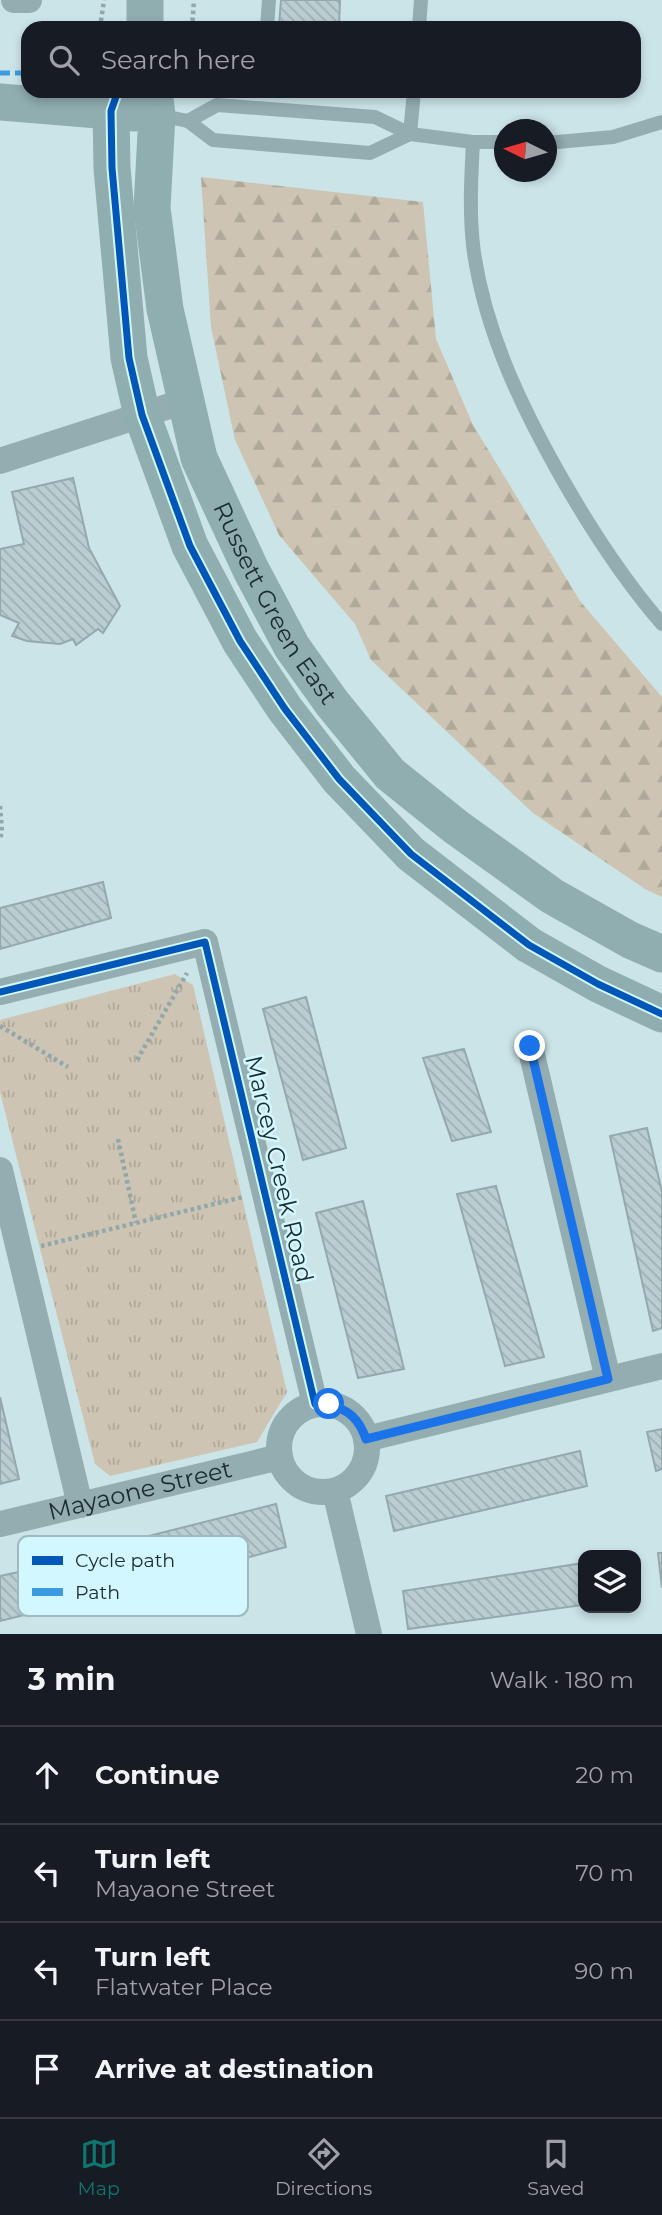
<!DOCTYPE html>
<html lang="en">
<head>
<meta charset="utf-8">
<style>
	body { margin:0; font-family:Montserrat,sans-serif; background:#20242c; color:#f1f3f6 }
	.controls { position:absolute; right:21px; bottom:21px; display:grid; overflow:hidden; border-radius:14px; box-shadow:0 4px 10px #0003 }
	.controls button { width:63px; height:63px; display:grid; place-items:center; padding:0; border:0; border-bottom:2px solid #363941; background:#171b24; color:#f1f3f6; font:35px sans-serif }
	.compass { position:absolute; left:494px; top:119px; width:63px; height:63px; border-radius:50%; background:#171b24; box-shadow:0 4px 10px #0003; rotate:275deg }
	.stop { position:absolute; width:21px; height:21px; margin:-16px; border:5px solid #1a73e8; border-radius:50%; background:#fff }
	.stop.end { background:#1a73e8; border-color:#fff; box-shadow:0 2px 7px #0008 }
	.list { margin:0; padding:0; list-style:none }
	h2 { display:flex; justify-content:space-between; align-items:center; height:91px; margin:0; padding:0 28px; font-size:30px }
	h2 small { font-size:23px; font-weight:400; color:#9ea1a6 }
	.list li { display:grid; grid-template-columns:46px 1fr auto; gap:21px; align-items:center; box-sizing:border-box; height:98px; padding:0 28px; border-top:2px solid #363941 }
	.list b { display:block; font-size:26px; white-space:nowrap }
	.list p { margin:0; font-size:23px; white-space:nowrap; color:#9ea1a6 }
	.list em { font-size:23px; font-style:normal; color:#9ea1a6 }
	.icon { flex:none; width:38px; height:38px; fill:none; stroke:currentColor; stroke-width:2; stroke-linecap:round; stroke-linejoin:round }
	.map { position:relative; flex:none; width:662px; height:1634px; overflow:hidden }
	.search { position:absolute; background:#171b24; box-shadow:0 4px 10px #0003; left:21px; right:21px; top:21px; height:77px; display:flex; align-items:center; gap:18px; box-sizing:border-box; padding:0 24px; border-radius:21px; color:#9ea1a6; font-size:26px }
	.sheet { height:483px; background:#171b24 }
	nav { display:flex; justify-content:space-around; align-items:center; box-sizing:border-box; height:98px; border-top:2px solid #363941; background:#171b24; font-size:19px; color:#9ea1a6 }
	nav a { display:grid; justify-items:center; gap:4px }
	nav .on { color:#0f766e }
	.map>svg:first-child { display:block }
	.grass { fill:url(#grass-tufts) }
	.forest { fill:url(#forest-firs) }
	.building { fill:url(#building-back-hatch); stroke:#95a9ac; stroke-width:2 }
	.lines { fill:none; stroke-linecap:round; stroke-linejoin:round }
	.path { stroke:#91a7aa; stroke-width:4.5; stroke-dasharray:3.5 3.5; stroke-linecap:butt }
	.lane { stroke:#94adb1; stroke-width:14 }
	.street { stroke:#94adb1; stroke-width:26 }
	.secondary { stroke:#90adb0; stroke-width:37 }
	.quiet { stroke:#3b9ce1; stroke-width:5; stroke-dasharray:10 5; stroke-linecap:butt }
	.cycleway-casing { stroke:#d3f7fe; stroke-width:11 }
	.cycleway { stroke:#0057b8; stroke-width:7 }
	.route { stroke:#1a73e8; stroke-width:9 }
	.labels { text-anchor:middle; stroke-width:5; stroke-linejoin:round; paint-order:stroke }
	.street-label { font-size:24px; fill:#1a2c2f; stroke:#d3f7fe }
	.key { fill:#d3f7fe; stroke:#9cbac0; stroke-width:2 }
	.key-label { font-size:19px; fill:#1a2c2f }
</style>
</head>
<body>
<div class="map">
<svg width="662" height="1634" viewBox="0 0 662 1634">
	<defs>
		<pattern id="grass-tufts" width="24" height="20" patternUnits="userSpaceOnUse" patternTransform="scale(1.75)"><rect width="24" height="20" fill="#cdc4b3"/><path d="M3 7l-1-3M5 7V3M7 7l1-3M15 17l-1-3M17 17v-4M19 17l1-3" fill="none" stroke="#afa99a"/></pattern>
		<pattern id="forest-firs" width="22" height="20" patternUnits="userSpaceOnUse" patternTransform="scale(1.75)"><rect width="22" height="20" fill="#cdc4b3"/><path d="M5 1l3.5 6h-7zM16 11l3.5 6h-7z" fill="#afa99a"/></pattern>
		<pattern id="building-back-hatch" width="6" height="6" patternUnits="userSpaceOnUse" patternTransform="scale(1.75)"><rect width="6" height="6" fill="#bacdd0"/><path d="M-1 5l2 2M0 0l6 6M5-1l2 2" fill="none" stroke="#9fb0b3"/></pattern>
	</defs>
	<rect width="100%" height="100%" fill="#cbe4e7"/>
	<polygon class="grass" points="175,974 193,985 287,1392 257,1442 110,1476 95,1464 0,1092 0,1020"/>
	<polygon class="forest" points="201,177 423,202 436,339 473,425 580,601 662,697 662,897 645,889 533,813 371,660 355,624 279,535 235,440 211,327"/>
	<g class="building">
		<polygon points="281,0 340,0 339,28 279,25"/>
		<polygon points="73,478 89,548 120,606 103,633 98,629 76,645 73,639 60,644 27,641 12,636 19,623 0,615 0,549 24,544 12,492"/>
		<polygon points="103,882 111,918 0,949 0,908"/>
		<polygon points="306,997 346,1148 303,1160 263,1009"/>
		<polygon points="464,1049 491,1132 452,1141 423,1058"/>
		<polygon points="647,1128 662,1192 662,1328 653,1331 610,1136"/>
		<polygon points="496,1186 544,1357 505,1366 457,1194"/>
		<polygon points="363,1201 404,1369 358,1378 316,1213"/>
		<polygon points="0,1397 19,1479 0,1484"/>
		<polygon points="662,1429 662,1469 656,1471 647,1432"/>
		<polygon points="580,1451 587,1486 394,1531 386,1496"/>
		<polygon points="276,1504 286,1547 121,1592 109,1546"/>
		<polygon points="658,1553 662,1553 662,1588"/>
		<polygon points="69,1561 81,1601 0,1621 0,1576"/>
		<polygon points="583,1563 583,1605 408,1629 403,1591"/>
	</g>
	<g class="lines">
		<g class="path">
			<polyline points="100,28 104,0"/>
			<polyline points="192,28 194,0"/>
			<polyline points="0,806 2,832 0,839"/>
			<polyline points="0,1026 68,1067"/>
			<polyline points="137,1060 187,973"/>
			<polyline points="118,1139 136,1223"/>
			<polyline points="41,1246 243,1197"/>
		</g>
		<g class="lane">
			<polyline points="267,28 269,0"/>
			<polyline points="419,28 421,0"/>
			<polyline points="158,115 188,121 213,140 370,153 410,134"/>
			<polyline points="188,121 217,105 375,117 410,134 473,142 504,142"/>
			<polyline points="410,134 414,91"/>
			<path d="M473 142C471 179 469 216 474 253 486 333 521 406 560 475 590 528 623 579 662 624"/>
			<polyline points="546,143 613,137 662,122"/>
		</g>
		<g class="street">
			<polyline points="14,0 29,0"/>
			<polyline points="0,461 185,401"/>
			<polyline points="0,992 205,942 315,1404"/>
			<polyline points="530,1046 608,1379"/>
			<polyline points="0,1170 80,1505"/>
			<circle cx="323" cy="1448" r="44"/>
			<polyline points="366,1439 662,1366"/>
			<polyline points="335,1491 369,1634"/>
			<path id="s1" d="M0 1524 280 1457"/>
		</g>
		<g class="secondary">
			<polyline points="145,0 145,28"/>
			<polyline points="118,91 111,111 112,168 129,358 142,415 190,546 240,641 285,709 339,779 411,854 529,945 598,984 662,1014"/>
			<path id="s2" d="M154 91 157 115 152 208 165 309 199 458 251 570 292 647 332 703 390 774 456 827 552 896 630 940 662 954"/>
			<polyline points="0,102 135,113"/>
		</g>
		<polyline class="quiet" points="0,73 28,73"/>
		<g class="cycleway-casing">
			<g id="cycleway">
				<polyline points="118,91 111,111 112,168 129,358 142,415 190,546 240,641 285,709 339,779 411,854 529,945 598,984 662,1014"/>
				<polyline points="0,992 205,942 315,1404"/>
			</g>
		</g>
		<use href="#cycleway" class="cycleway"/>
	</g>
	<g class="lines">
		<path class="route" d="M329 1404C349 1410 359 1419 366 1439L608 1379 530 1046"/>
	</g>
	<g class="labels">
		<g class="street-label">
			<text dy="8" stroke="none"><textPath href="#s2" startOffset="536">Russett Green East</textPath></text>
			<text transform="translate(279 1169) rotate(77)" y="8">Marcey Creek Road</text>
			<text dy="8" stroke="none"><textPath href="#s1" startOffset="144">Mayaone Street</textPath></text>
		</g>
	</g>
	<rect x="18" y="1536" width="230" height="80" rx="10" class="key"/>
	<rect x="32" y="1556" width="31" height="9" fill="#0057b8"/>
	<rect x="32" y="1588" width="31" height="8" fill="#3b9ce1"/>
	<g class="key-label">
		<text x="75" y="1567">Cycle path</text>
		<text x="75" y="1599">Path</text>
	</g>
</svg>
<div class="controls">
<button><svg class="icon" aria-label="layers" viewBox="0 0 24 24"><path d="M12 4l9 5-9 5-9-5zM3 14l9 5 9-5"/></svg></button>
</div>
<svg class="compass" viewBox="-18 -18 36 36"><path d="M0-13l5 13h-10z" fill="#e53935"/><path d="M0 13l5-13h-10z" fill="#9ea1a6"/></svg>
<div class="stop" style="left:329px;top:1404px"></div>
<div class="stop end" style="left:530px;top:1046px"></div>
<div class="search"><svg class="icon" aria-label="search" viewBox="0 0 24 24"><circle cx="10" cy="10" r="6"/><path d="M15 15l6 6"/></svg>Search here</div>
</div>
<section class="sheet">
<h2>3 min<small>Walk · 180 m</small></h2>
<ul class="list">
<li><svg class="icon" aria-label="ahead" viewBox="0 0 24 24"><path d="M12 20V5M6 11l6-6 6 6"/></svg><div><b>Continue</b></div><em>20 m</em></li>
<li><svg class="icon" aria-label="left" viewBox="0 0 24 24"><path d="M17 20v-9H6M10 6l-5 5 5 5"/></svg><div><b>Turn left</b><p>Mayaone Street</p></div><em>70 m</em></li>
<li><svg class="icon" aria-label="left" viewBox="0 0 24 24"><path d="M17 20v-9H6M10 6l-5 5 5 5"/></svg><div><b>Turn left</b><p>Flatwater Place</p></div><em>90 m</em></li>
<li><svg class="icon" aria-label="arrive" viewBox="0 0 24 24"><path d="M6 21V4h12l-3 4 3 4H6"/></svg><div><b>Arrive at destination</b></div></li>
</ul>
</section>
<nav>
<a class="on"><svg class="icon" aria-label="map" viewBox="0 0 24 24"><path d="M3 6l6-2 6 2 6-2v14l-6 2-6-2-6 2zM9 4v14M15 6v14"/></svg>Map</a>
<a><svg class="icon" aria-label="directions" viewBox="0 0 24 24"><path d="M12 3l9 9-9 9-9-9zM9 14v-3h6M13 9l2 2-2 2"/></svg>Directions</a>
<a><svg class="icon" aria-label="saved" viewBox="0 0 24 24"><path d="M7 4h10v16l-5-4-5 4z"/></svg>Saved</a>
</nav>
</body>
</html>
